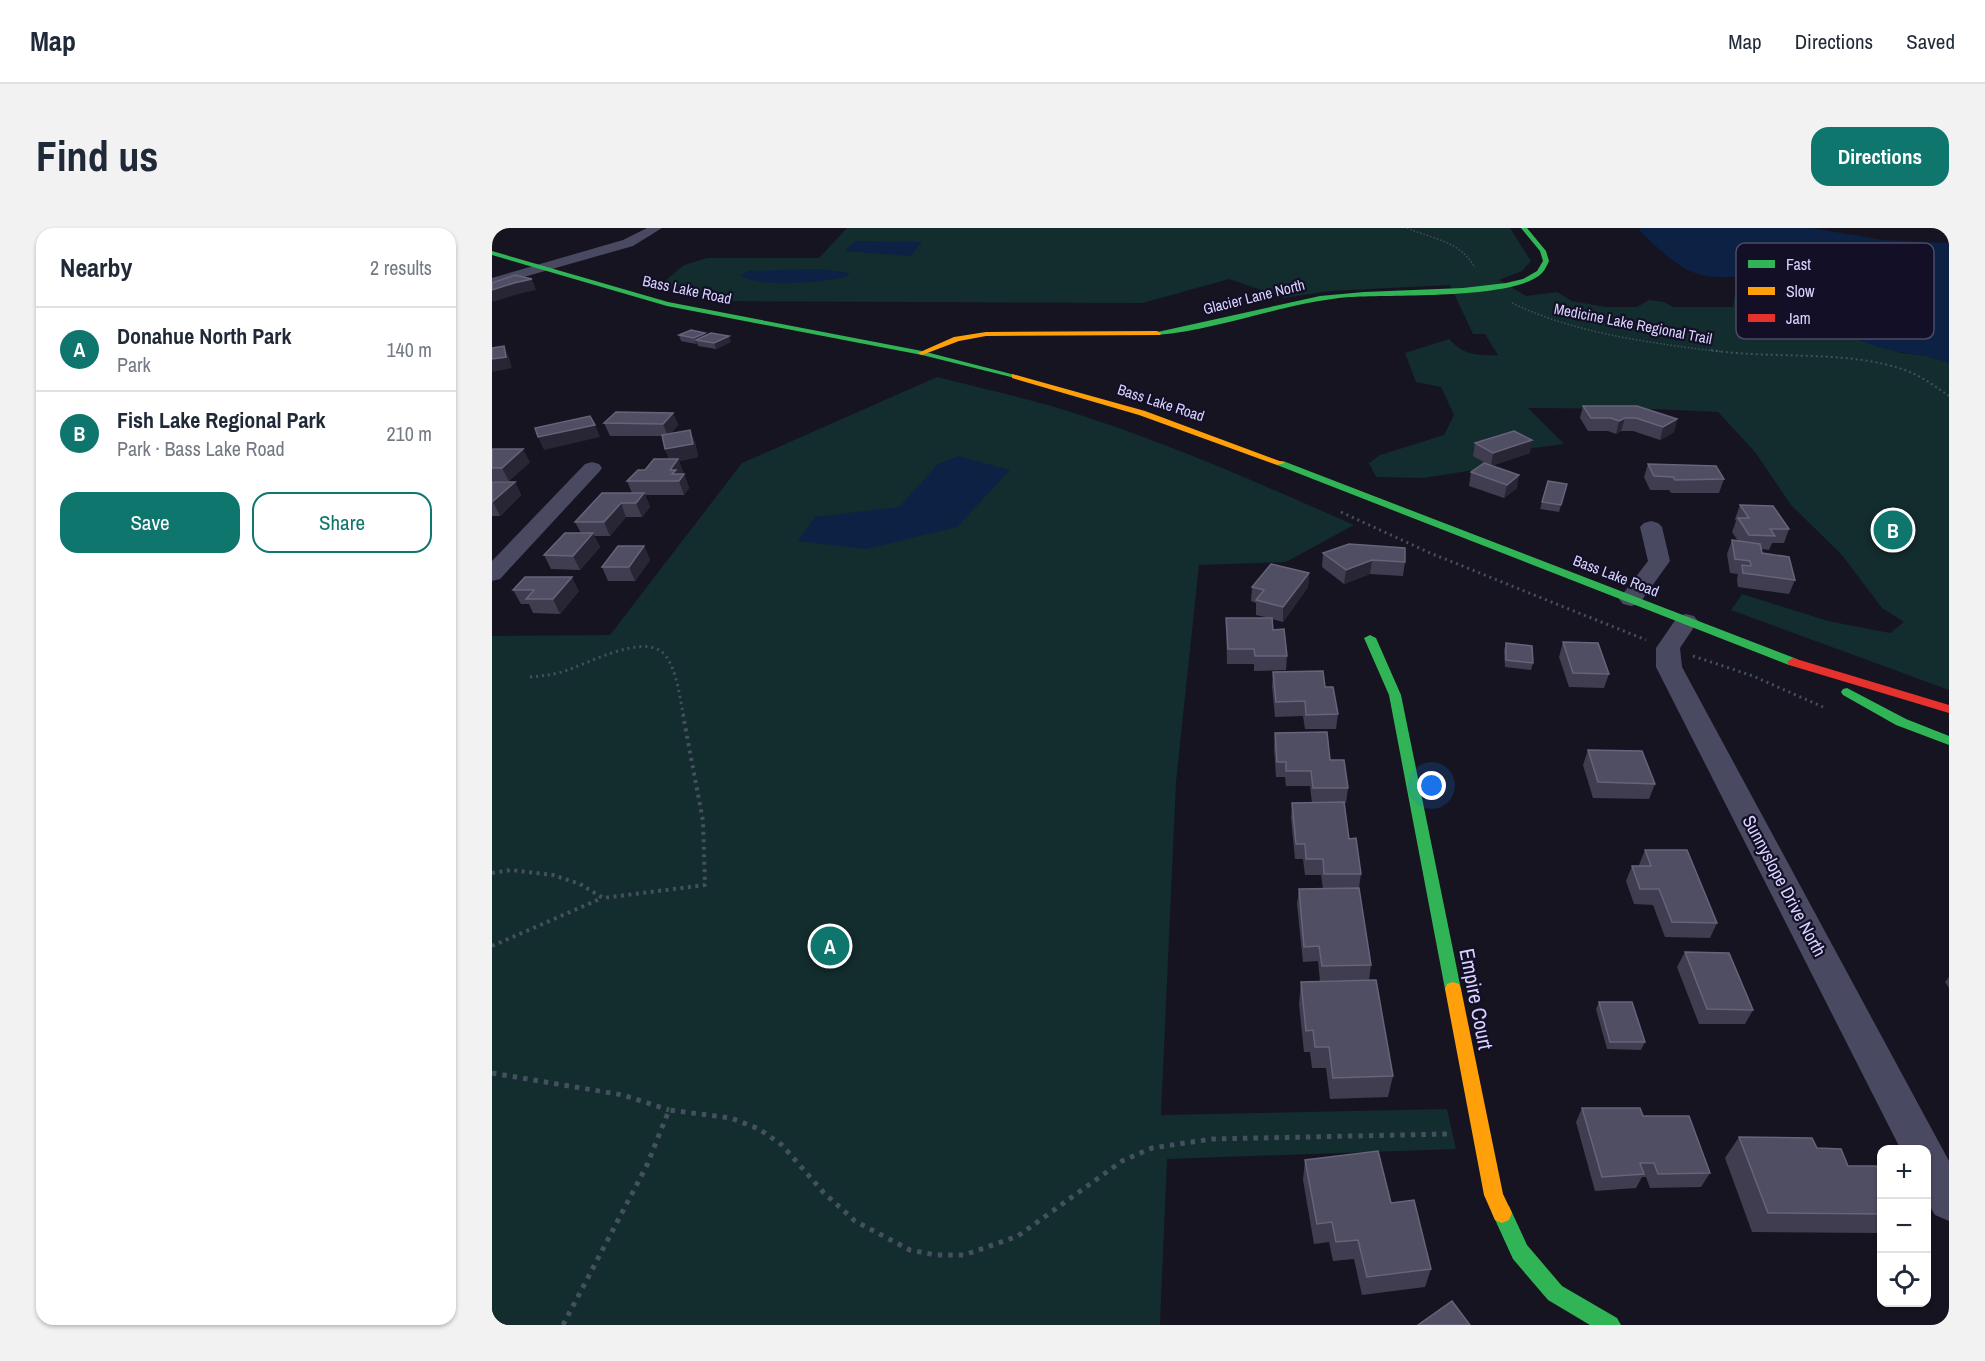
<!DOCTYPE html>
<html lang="en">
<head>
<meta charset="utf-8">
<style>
	body { margin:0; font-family:"Archivo Narrow",sans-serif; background:#f2f2f3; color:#1f2937 }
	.controls { position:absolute; right:18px; bottom:18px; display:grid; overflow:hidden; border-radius:12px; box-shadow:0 2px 4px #0004 }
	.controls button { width:54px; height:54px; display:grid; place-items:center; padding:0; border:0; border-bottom:2px solid #e0e1e3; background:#fff; color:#1f2937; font:30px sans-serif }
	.you { position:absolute; left:940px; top:558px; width:21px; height:21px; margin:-15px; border:4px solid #fff; border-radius:50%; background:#1a73e8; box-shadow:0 0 0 9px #1a73e833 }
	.badge { display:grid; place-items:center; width:39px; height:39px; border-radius:50%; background:#0f766e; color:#fff; font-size:20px; font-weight:700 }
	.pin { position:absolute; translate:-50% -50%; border:3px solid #fff; box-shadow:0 2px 6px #0006 }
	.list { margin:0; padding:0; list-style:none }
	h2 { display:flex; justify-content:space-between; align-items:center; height:78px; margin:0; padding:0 24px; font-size:26px }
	h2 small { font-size:20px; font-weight:400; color:#747a83 }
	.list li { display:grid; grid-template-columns:39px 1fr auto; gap:18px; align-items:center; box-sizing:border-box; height:84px; padding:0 24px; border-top:2px solid #e0e1e3 }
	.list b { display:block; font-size:22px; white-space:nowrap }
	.list p { margin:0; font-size:20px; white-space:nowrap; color:#747a83 }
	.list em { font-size:20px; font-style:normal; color:#747a83 }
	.actions { display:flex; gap:12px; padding:18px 24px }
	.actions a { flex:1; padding:14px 0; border:2px solid #0f766e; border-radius:18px; text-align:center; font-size:21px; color:#0f766e }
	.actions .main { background:#0f766e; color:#fff }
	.icon { flex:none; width:33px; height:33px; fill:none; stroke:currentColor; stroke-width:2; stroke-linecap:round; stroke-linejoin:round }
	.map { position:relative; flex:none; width:1457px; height:1097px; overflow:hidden; border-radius:18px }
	header { display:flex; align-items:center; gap:36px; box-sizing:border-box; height:84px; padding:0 30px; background:#fff; border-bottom:2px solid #e0e1e3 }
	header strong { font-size:28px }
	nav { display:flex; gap:33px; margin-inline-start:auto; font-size:21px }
	.intro { display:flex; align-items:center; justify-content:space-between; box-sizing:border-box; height:144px; padding:0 36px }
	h1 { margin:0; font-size:42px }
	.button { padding:15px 27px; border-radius:18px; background:#0f766e; color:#fff; font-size:21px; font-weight:700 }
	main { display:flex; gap:36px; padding:0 36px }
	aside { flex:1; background:#fff; border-radius:18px; box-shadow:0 2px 4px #0004 }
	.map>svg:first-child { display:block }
	.green { fill:#132c2d }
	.water { fill:#0d2144 }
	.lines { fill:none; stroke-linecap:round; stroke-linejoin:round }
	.path-far4 { stroke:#44505f; stroke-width:1.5; stroke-dasharray:1.5 2; stroke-linecap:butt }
	.path-far3 { stroke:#44505f; stroke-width:2; stroke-dasharray:2 3; stroke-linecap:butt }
	.path-far2 { stroke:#44505f; stroke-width:3; stroke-dasharray:2 4; stroke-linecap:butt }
	.path-far1 { stroke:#44505f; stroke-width:4; stroke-dasharray:3 4.5; stroke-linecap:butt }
	.path { stroke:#44505f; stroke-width:5; stroke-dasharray:4.5 6; stroke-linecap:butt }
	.street { fill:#4a4962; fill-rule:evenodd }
	.fast { fill:#30b455; fill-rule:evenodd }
	.slow { fill:#ff9f0a; fill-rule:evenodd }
	.jam { fill:#e5322d; fill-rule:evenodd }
	.wall { fill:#403d50 }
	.shaded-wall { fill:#282635 }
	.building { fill:#504e63; stroke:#66637b; stroke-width:1.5 }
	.labels { text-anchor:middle; stroke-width:4.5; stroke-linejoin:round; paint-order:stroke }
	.far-street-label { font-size:15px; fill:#d9d4ff; stroke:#130f26 }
	.street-label { font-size:18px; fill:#d9d4ff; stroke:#130f26 }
	.near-street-label { font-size:21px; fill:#d9d4ff; stroke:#130f26 }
	.key { fill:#130f26; stroke:#4e4a67; stroke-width:1.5 }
	.key-label { font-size:16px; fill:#d9d4ff }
</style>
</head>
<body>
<header>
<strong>Map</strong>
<nav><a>Map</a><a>Directions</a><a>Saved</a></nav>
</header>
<div class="intro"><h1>Find us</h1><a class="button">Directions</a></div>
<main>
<aside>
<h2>Nearby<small>2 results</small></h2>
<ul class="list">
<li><span class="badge">A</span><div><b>Donahue North Park</b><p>Park</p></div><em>140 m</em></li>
<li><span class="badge">B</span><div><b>Fish Lake Regional Park</b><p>Park · Bass Lake Road</p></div><em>210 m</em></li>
</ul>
<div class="actions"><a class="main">Save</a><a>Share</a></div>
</aside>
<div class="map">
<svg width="1457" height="1097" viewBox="0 0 1457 1097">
	<rect width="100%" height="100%" fill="#161421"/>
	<g class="green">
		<path d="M355 0H1018L1039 33 1030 43 1007 52 1034 68 1065 64 1080 73 1113 79H1145L1157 72 1172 74 1181 79H1241L1243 65 1260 59 1280 61 1286 69 1309 72 1342 99 1409 125 1439 128 1457 135V462L1239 382 1250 366 1336 393 1398 405 1412 394 1390 380 1350 327 1299 277 1263 224 1226 184 1162 181 1036 180 1072 216 1012 224 982 242 931 250 884 249 877 235 888 227 952 207 962 187 949 159 924 154 913 125 957 111C971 127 986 128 1006 127L993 106H981L958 57 838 63 792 70 737 51 651 75 227 73 167 58 192 37 215 30H327Z"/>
		<path d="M445 149C482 158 519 167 556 177 661 208 762 253 862 297L794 334 707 337 684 554 669 887 955 881 964 921 675 931 668 1097H0V408L118 407 250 235Z"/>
	</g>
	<g class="water">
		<path d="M1148 0H1319L1391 12 1457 15V135C1431 125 1403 126 1377 116 1340 103 1316 72 1283 54 1264 43 1235 52 1214 48 1188 44 1166 20 1147 2Z"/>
		<polygon points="364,13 430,14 419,28 353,23"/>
		<path d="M328 41 358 45 354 49C332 54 267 61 249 47L256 43Z"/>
		<polygon points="466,228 518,242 465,299 374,321 306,313 323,289 407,279 446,236"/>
	</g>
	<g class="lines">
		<g class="path-far4">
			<path d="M915 0C940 11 969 13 983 40"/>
			<path d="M1020 75C1084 106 1160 115 1230 124"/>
		</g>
		<path class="path-far3" d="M1219 122C1282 132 1352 121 1413 142 1429 148 1443 158 1457 168"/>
		<g class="path-far2">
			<polyline points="849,284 938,325 1154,412"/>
			<polyline points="1201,428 1261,448 1331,479"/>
			<path d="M38 449C49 448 59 447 70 444 93 437 154 403 173 427 186 444 187 469 192 489"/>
		</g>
		<g class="path-far1">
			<polyline points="0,645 19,642 61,647 88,656 111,670 213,657 211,593 191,487"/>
			<polyline points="0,718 110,670"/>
		</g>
		<g class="path">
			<polyline points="0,845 131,867 177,882"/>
			<polyline points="71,1097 155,937 177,882 239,890 267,901 290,917 332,965 363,993 418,1022 444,1027 472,1027 526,1008 630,933 660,920 720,911 955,906"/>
		</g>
		<g class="street">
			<polygon points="155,0 170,0 141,18 0,58 0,50 131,12"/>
			<polygon points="100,234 107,236 110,240 107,244 8,351 0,353 0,333 93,236"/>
			<polygon points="1159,293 1166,295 1170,299 1178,333 1147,376 1139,378 1131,376 1127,371 1156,333 1148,299 1152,295"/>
			<polygon points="1194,386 1202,388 1206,393 1188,420 1190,439 1457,933 1457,993 1443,987 1434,972 1434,922 1409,922 1164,439 1164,420 1186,388"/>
		</g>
		<g class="fast">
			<path d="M1029 0H1035L1054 23 1057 33C1055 37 1053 42 1050 45 1024 72 897 66 857 69 791 75 730 101 665 107L661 105 828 68 872 64 971 60 1014 55 1031 51 1045 43 1051 33 1048 23Z"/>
			<polygon points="0,23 176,74 430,123 527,148 523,150 430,127 175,78 0,27"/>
			<polygon points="785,233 791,233 1305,431 1307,434 1305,437 1297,437 785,237"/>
			<polygon points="878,407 884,410 909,467 969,761 967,766 961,768 955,766 953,761 897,467 872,410"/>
			<polygon points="1355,460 1414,491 1457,508 1457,517 1404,497 1351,467 1349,464 1351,461"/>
			<polygon points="1010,975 1017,978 1035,1017 1070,1058 1125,1090 1129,1097 1098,1097 1056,1072 1021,1031 1000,985 1003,978"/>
		</g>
		<g class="slow">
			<polygon points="665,103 669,105 668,107 494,108 467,113 430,127 426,125 462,109 494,104"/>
			<polygon points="520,146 653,183 793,235 785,237 647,187 520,150"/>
			<polygon points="961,754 967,756 969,761 1011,966 1020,985 1017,992 1010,995 1003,992 992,967 953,761 955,756"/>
		</g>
		<polygon class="jam" points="1301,430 1457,477 1457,485 1297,437 1295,434"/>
	</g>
	<g class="wall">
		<polygon points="187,107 214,107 239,114 224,121 206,118 205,115 204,116 189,113"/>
		<polygon points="1091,178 1185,191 1182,204 1168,212 1141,203 1129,203 1124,206 1116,203 1096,203 1088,190"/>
		<polygon points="181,185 186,197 179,205 203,214 206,229 187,233 191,244 189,246 192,246 197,260 192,267 153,267 158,279 150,289 134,289 118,308 102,308 108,319 88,342 59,341 52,327 89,305 83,294 140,265 135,253 153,242 177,231 173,221 170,208 118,208 112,195"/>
		<polygon points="983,215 1038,225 999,238 1025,260 1012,270 977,258 979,244 997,237 981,228"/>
		<polygon points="38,234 17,253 0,253 0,240"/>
		<polygon points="1156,236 1232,251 1227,265 1179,265 1177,262 1158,262 1152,249"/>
		<polygon points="0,254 23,254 29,267 8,288 0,288"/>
		<polygon points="1075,256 1067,284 1048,281 1050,274"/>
		<polygon points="1248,277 1297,301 1292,315 1280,315 1277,322 1269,321 1270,325 1303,352 1297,366 1246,359 1245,351 1246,346 1238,345 1235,326 1240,312 1246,313 1240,304 1244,293 1243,291"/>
		<polygon points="152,318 158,332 143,353 116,353 110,339"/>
		<polygon points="831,325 913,334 911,348 878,346 852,356 830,339"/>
		<polygon points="817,345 816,359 791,394 780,391 781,402 795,428 794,442 762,443 762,436 735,436 734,390 777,390 764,387 764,375 759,373 760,359"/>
		<polygon points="21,362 87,363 68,386 41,385 37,376 29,376"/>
		<polygon points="1071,414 1117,446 1112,460 1077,459 1067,429"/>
		<polygon points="1014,415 1041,435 1039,442 1013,439 1012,422"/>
		<polygon points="781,444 833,459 846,486 844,501 813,501 811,488 783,489 780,458"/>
		<polygon points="783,505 838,532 856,560 854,575 852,575 857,611 869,646 867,660 879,737 877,752 828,753 826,733 811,734 805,676 807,661 831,661 829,647 813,647 811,631 803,631 799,590 800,575 820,575 818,558 794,558 793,549 784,549 782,520"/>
		<polygon points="1096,522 1163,556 1157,571 1101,570 1091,537"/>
		<polygon points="1153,622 1225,695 1218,710 1173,709 1161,677 1142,676 1134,653 1140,638 1147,638 1147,637"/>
		<polygon points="1193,724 1261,782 1253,796 1207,796 1185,739"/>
		<polygon points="1457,749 1457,760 1453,754"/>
		<polygon points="809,754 901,848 896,869 838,871 834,840 820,840 818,824 812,824 807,776"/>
		<polygon points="1107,774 1153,814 1149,822 1115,821 1104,781"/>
		<polygon points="1090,880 1151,888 1218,945 1209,959 1158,960 1154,949 1150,949 1144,960 1103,963 1084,894"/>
		<polygon points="1247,909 1325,920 1356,938 1389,949 1389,1003 1387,1005 1260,1004 1233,930"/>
		<polygon points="813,932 899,975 939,1041 933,1059 870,1067 862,1031 841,1033 837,1014 822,1016 811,952"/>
	</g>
	<g class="shaded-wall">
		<polygon points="40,51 44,62 26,66 1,74 0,72 0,62 22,55"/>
		<polygon points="213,105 215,110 204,112 205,115 204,116 202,110"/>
		<polygon points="237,108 239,114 224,121 222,115"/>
		<polygon points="12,118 17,129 20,140 0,144 0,131"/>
		<polygon points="181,185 186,197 176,208 171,196"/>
		<polygon points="1133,190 1129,203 1124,206 1127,193"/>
		<polygon points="1185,191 1182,204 1168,212 1171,199"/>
		<polygon points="103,197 108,209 52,222 46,209"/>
		<polygon points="198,202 203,214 206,229 187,233 191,244 187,249 192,246 197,260 192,267 187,253 178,242 178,234 173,221"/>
		<polygon points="1040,212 1038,225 999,238 1001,225"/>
		<polygon points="31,221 38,234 17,253 10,240"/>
		<polygon points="1027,247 1025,260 1012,270 1015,257"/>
		<polygon points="23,254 29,267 8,288 1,274"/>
		<polygon points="152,265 158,279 150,289 144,275"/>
		<polygon points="129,275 134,289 118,308 112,294"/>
		<polygon points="101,305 108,319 88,342 81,328"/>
		<polygon points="152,318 158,332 143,353 137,339"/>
		<polygon points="880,332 878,346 852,356 854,342"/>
		<polygon points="817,345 816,359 791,394 791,379"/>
		<polygon points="80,349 87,363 68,386 61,371"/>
	</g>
	<g class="building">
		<polygon points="23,47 40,51 22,55 0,62 0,55"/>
		<polygon points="199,102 213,105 202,110 187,107"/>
		<polygon points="219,105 237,108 222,115 204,112"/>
		<polygon points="12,118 14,129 0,131 0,120"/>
		<polygon points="1091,178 1145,178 1185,191 1171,199 1144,190 1133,190 1127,193 1119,190 1099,190"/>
		<polygon points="124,184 181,185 171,196 112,195"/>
		<polygon points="98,188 103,197 46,209 43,200"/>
		<polygon points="198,202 201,216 173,221 170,207"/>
		<polygon points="1022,203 1040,212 1001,225 983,215"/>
		<polygon points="1,221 31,221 10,240 0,240 0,222"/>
		<polygon points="162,231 186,231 178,242 184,242 180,246 192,246 187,253 135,253 146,242 153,242"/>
		<polygon points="992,235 1027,247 1015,257 979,244"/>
		<polygon points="1156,236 1224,238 1232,251 1183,252 1181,249 1162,248"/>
		<polygon points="1056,253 1075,256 1069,277 1050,274"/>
		<polygon points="0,254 23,254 0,274"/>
		<polygon points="110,265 152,265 144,275 129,275 112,294 83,294"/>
		<polygon points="1248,277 1281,278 1297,301 1278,301 1283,308 1257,307 1246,290 1257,290"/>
		<polygon points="73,305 101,305 81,328 52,327"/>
		<polygon points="1240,312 1268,316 1270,325 1297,329 1303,352 1251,345 1250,337 1259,338 1258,333 1243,331"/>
		<polygon points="857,316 913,320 913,334 880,332 854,342 831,325"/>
		<polygon points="126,318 152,318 137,339 110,339"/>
		<polygon points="779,336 817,345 791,379 764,372 772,362 760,359"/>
		<polygon points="33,349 80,349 61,371 34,371 42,362 21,362"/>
		<polygon points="734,390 780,390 781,402 792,401 795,428 763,428 762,421 736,421"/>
		<polygon points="1071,414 1106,415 1117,446 1081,445"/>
		<polygon points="1014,415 1040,418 1041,435 1014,432"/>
		<polygon points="831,443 833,459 841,459 846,486 814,487 813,473 784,474 781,444"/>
		<polygon points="835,504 838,532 852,532 856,560 821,560 819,543 794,543 794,534 785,534 783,505"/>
		<polygon points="1096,522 1150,523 1163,556 1106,554"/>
		<polygon points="852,574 857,611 864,610 869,646 832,646 831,631 814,631 813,616 804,616 800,575"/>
		<polygon points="1153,622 1195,622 1225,695 1180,694 1167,661 1148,661 1140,638 1159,638"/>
		<polygon points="867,660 879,737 830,738 827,718 812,719 807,661"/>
		<polygon points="1193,724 1237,725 1261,782 1215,781"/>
		<polygon points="884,752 901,848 841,850 837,819 823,819 821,802 814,803 809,754"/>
		<polygon points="1107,774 1140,774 1153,814 1118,814"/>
		<polygon points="1090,880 1148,880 1151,888 1197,888 1218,945 1166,946 1162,935 1148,935 1152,946 1110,949"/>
		<polygon points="1247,909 1320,910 1325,920 1349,921 1356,938 1384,938 1389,949 1389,986 1276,985"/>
		<polygon points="886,923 899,975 922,972 939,1041 875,1049 866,1012 844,1014 840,994 825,996 813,932"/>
		<polygon points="960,1073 978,1097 926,1097"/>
	</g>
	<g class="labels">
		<g class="far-street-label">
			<text transform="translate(195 62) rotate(12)" y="5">Bass Lake Road</text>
			<text transform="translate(762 69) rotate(-14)" y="5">Glacier Lane North</text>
			<text transform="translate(1141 96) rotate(11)" y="5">Medicine Lake Regional Trail</text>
			<text transform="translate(669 175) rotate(18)" y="5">Bass Lake Road</text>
			<text transform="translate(1124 348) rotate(21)" y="5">Bass Lake Road</text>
		</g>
		<g class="street-label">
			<text transform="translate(1292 658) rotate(62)" y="6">Sunnyslope Drive North</text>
		</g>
		<g class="near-street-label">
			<text transform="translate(984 771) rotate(79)" y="7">Empire Court</text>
		</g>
	</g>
	<rect x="1244" y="15" width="198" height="96" rx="9" class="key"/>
	<rect x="1256" y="32" width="27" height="8" fill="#30b455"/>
	<rect x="1256" y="59" width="27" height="8" fill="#ff9f0a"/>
	<rect x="1256" y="86" width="27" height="8" fill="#e5322d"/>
	<g class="key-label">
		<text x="1294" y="42">Fast</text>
		<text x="1294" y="69">Slow</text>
		<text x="1294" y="96">Jam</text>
	</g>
</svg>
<div class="controls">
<button>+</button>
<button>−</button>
<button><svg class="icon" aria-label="locate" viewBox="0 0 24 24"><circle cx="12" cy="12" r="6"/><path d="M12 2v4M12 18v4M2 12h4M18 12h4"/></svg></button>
</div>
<div class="you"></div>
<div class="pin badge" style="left:338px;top:718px">A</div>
<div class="pin badge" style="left:1401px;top:302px">B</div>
</div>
</main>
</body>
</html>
